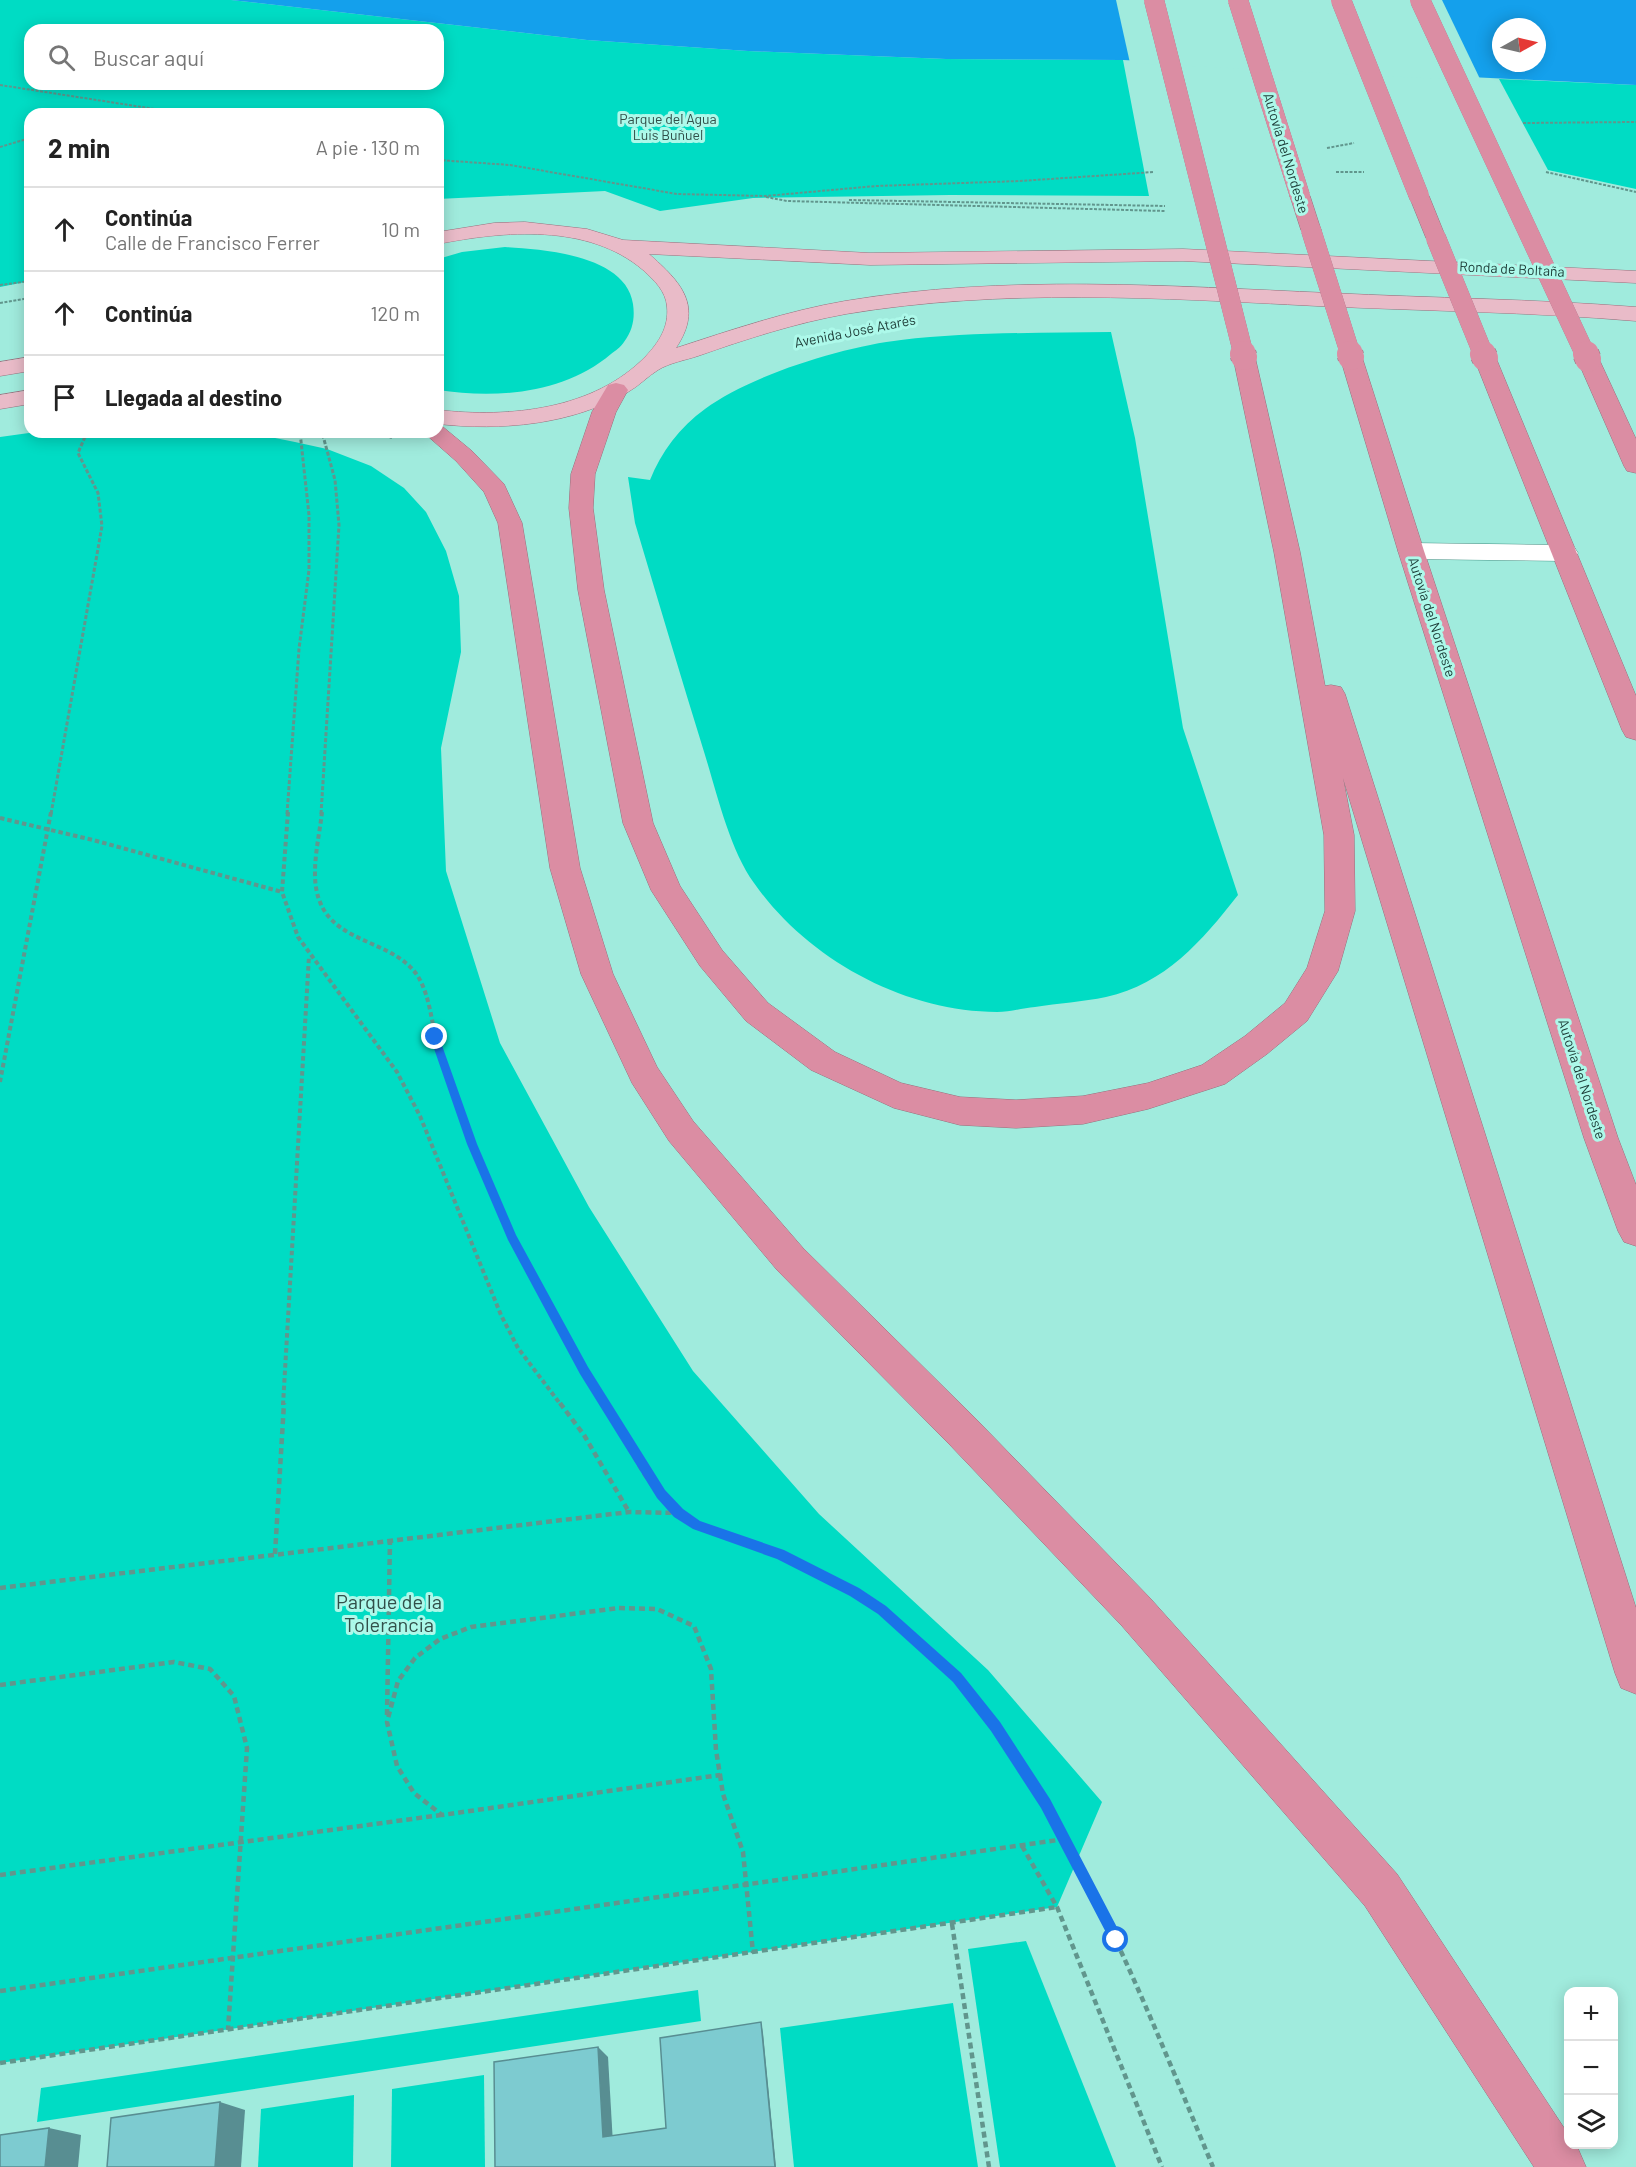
<!DOCTYPE html>
<html lang="es">
<head>
<meta charset="utf-8">
<style>
	body { margin:0; font-family:Barlow,sans-serif; background:#f6f6f6; color:#222 }
	.controls { position:absolute; right:18px; bottom:18px; display:grid; overflow:hidden; border-radius:12px; box-shadow:0 3px 15px #0003 }
	.controls button { width:54px; height:54px; display:grid; place-items:center; padding:0; border:0; border-bottom:2px solid #e0e0e0; background:#fff; color:#222; font:30px sans-serif }
	.compass { position:absolute; left:1492px; top:18px; width:54px; height:54px; border-radius:50%; background:#fff; box-shadow:0 3px 15px #0003; rotate:82deg }
	.stop { position:absolute; width:18px; height:18px; margin:-14px; border:4px solid #1a73e8; border-radius:50%; background:#fff }
	.stop.end { background:#1a73e8; border-color:#fff; box-shadow:0 2px 6px #0008 }
	.list { margin:0; padding:0; list-style:none }
	h2 { display:flex; justify-content:space-between; align-items:center; height:78px; margin:0; padding:0 24px; font-size:26px }
	h2 small { font-size:20px; font-weight:400; color:#767676 }
	.list li { display:grid; grid-template-columns:39px 1fr auto; gap:18px; align-items:center; box-sizing:border-box; height:84px; padding:0 24px; border-top:2px solid #e0e0e0 }
	.list b { display:block; font-size:22px; white-space:nowrap }
	.list p { margin:0; font-size:20px; white-space:nowrap; color:#767676 }
	.list em { font-size:20px; font-style:normal; color:#767676 }
	.icon { flex:none; width:33px; height:33px; fill:none; stroke:currentColor; stroke-width:2; stroke-linecap:round; stroke-linejoin:round }
	.map { position:relative; flex:none; width:1636px; height:2167px; overflow:hidden }
	.search { position:absolute; background:#fff; box-shadow:0 3px 15px #0003; left:24px; top:24px; width:420px; height:66px; display:flex; align-items:center; gap:15px; box-sizing:border-box; padding:0 21px; border-radius:18px; color:#767676; font-size:22px }
	.panel { position:absolute; background:#fff; box-shadow:0 3px 15px #0003; left:24px; top:108px; width:420px; height:330px; border-radius:18px }
	.map>svg:first-child { display:block }
	.green { fill:#00dcc4; fill-rule:evenodd }
	.water { fill:#14a0ec; fill-rule:evenodd }
	.pier { fill:#a0ebdd }
	.lines { fill:none; stroke-linecap:round; stroke-linejoin:round }
	.minor-casing { stroke:#479285; stroke-width:1 }
	.major-casing { stroke:#98707d; stroke-width:1 }
	.highway-casing { stroke:#98707d; stroke-width:1 }
	.path-far3 { stroke:#61968d; stroke-width:2; stroke-dasharray:3 1.5; stroke-linecap:butt }
	.path-far2 { stroke:#61968d; stroke-width:3; stroke-dasharray:4 2; stroke-linecap:butt }
	.path-far1 { stroke:#61968d; stroke-width:4; stroke-dasharray:4.5 3; stroke-linecap:butt }
	.path { stroke:#61968d; stroke-width:4.5; stroke-dasharray:6 4; stroke-linecap:butt }
	.minor { fill:#fff; fill-rule:evenodd }
	.major { fill:#e9bbc8; fill-rule:evenodd }
	.highway { fill:#db8da3; fill-rule:evenodd }
	.highway-bridge-far1-casing { stroke:#98707d; stroke-width:20; stroke-linecap:butt }
	.highway-bridge-casing { stroke:#98707d; stroke-width:27; stroke-linecap:butt }
	.highway-bridge-far1 { stroke:#db8da3; stroke-width:20 }
	.highway-bridge { stroke:#db8da3; stroke-width:26 }
	.shaded-wall { fill:#588e92 }
	.building { fill:#7dcbd0; stroke:#588e92; stroke-width:1.5 }
	.route { fill:#1a73e8 }
	.labels { text-anchor:middle; stroke-width:6; stroke-linejoin:round; paint-order:stroke }
	.far-park-label { font-size:14px; fill:#314f49; stroke:#adf9ea }
	.far-street-label { font-size:14px; fill:#1c3b36; stroke:#adf9ea }
	.near-park-label { font-size:20px; fill:#314f49; stroke:#adf9ea }
</style>
</head>
<body>
<div class="map">
<svg width="1636" height="2167" viewBox="0 0 1636 2167">
	<rect width="100%" height="100%" fill="#a0ebdd"/>
	<g class="green">
		<path d="M0 0H231L587 40 748 51 946 59 1123 60 1149 196 950 195 753 198 660 211 605 191 438 199V114H30V281L0 287ZM30 30H438V84H30Z"/>
		<polygon points="1499,79 1636,85 1636,189 1548,170"/>
		<path d="M505 247C543 249 626 255 633 304 635 318 633 330 624 342 621 347 615 351 611 354 564 394 496 399 438 390V259L462 252Z"/>
		<path d="M1111 332 1135 438 1183 728 1238 895C1202 941 1165 984 1106 997 1083 1002 1058 1003 1035 1007 1023 1008 1010 1012 997 1012 904 1012 807 959 754 883 730 850 717 794 705 755 681 678 658 600 635 523L628 477 650 480C661 452 680 427 705 409 750 375 846 346 901 340 970 332 1041 333 1111 332Z"/>
		<polygon points="36,432 246,432 295,442 327,449 371,466 404,488 426,512 446,551 459,596 461,652 441,748 446,871 500,1043 589,1207 693,1371 819,1514 988,1670 1102,1802 1057,1907 0,2063 0,437"/>
		<polygon points="1026,1941 1116,2167 1000,2167 968,1949"/>
		<polygon points="698,1990 701,2021 37,2122 41,2088"/>
		<polygon points="953,2003 978,2167 794,2167 780,2028"/>
		<polygon points="484,2075 485,2167 391,2167 392,2089"/>
		<polygon points="354,2095 353,2167 258,2167 261,2109"/>
	</g>
	<path class="water" d="M231 0H1636V85L1123 60 946 59 748 51 587 40ZM1501 27H1537V63H1501Z"/>
	<polygon class="pier" points="1116,0 1442,0 1481,81 1130,63"/>
	<g class="lines">
		<g class="minor-casing">
			<polygon id="minor" points="1411,543 1565,545 1574,547 1578,553 1574,559 1565,561 1411,559 1402,557 1398,551 1402,545"/>
		</g>
		<g class="major-casing">
			<g id="major">
				<path d="M525 222 587 229 623 240 870 253 1183 249 1636 271V283L1183 261 870 265 649 254C681 282 704 306 676 348 731 330 787 311 845 301 1005 274 1168 286 1330 293 1432 298 1534 299 1636 307V321C1530 312 1424 311 1317 306 1160 298 1002 288 846 314 796 323 746 339 698 356 686 360 669 363 658 370 648 376 639 386 628 392 572 425 501 431 438 424V410C509 418 594 410 646 356 659 342 669 327 667 307 666 291 654 280 643 270 588 223 504 231 438 244V232L494 223Z"/>
				<polygon points="30,357 30,371 0,376 0,362"/>
				<polygon points="30,390 30,404 0,409 0,395"/>
			</g>
		</g>
		<g class="highway-casing">
			<g id="highway">
				<polygon points="1300,190 1307,192 1310,196 1321,230 1318,234 1311,236 1304,234 1301,230 1290,196 1293,192"/>
				<polygon points="1419,190 1426,192 1429,196 1446,238 1443,242 1436,244 1429,242 1426,238 1409,196 1412,192"/>
				<polygon points="1244,350 1252,352 1255,357 1300,552 1325,686 1331,685 1341,687 1345,694 1636,1608 1636,1694 1621,1688 1615,1673 1343,778 1354,835 1355,911 1338,971 1307,1021 1267,1054 1225,1084 1148,1109 1083,1124 1016,1128 960,1125 894,1108 811,1070 746,1021 700,966 651,890 623,823 578,590 569,508 571,474 592,412 608,385 616,383 624,385 628,390 616,412 595,474 593,508 604,590 653,823 680,886 722,950 768,1003 835,1052 901,1083 960,1097 1016,1100 1083,1096 1148,1083 1202,1065 1245,1036 1285,1003 1307,968 1325,911 1324,835 1274,552 1233,357 1236,352"/>
				<polygon points="1351,350 1359,352 1362,357 1424,551 1618,1138 1636,1185 1636,1246 1624,1242 1618,1231 1584,1138 1398,551 1340,357 1343,352"/>
				<polygon points="1485,351 1493,353 1496,358 1636,696 1636,740 1626,737 1622,730 1474,358 1477,353"/>
				<polygon points="1588,352 1596,354 1599,359 1636,439 1636,473 1627,471 1624,466 1577,359 1580,354"/>
				<polygon points="438,426 443,427 472,451 504,484 522,523 580,868 613,974 657,1067 693,1121 803,1248 976,1419 1150,1598 1397,1874 1568,2134 1568,2144 1576,2144 1586,2167 1534,2167 1365,1906 1122,1626 950,1445 777,1270 669,1141 632,1083 581,974 550,868 498,523 484,492 456,461 423,432 438,432"/>
			</g>
		</g>
		<g class="path-far3">
			<polyline points="0,85 187,114"/>
			<polyline points="1523,123 1636,122"/>
			<polyline points="0,147 30,138"/>
			<polyline points="1327,148 1354,143"/>
			<polyline points="438,160 510,165 677,194 765,196 876,186 1020,181 1154,172"/>
			<polyline points="1336,172 1364,172"/>
			<polyline points="1546,172 1636,192"/>
			<polyline points="766,197 787,201 1165,211"/>
			<polyline points="849,200 1165,206"/>
			<polyline points="0,285 30,281"/>
			<polyline points="0,303 30,298"/>
		</g>
		<g class="path-far2">
			<polyline points="377,432 393,438"/>
			<polyline points="51,814 102,526 98,493 78,453 87,432"/>
			<polyline points="287,814 299,649 309,570 309,515 300,432"/>
			<polyline points="321,814 339,525 335,480 322,432"/>
		</g>
		<g class="path-far1">
			<polyline points="288,812 282,892 298,937 397,1072 420,1116 501,1315 518,1348 561,1405"/>
			<path d="M322 812C319 840 309 876 320 902 337 946 401 940 421 982 430 1000 432 1024 437 1043 445 1071 455 1098 465 1125 503 1223 552 1316 606 1405"/>
			<polyline points="0,818 93,840 282,892"/>
			<polyline points="0,1082 51,812"/>
			<polyline points="283,1405 309,956"/>
		</g>
		<g class="path">
			<polyline points="560,1403 584,1435 629,1512"/>
			<path d="M605 1403C626 1438 643 1482 674 1510 705 1536 746 1540 782 1555 831 1575 875 1604 915 1638 963 1679 997 1728 1030 1780 1106 1902 1158 2035 1213 2167"/>
			<polyline points="275,1554 284,1403"/>
			<polyline points="0,1588 629,1512 678,1513"/>
			<polygon points="619,1608 657,1609 694,1626 711,1669 716,1750 720,1775 442,1815 414,1793 397,1766 387,1722 398,1681 415,1658 440,1639 471,1627"/>
			<polyline points="0,1685 174,1662 210,1669 234,1696 247,1748 228,2030"/>
			<polyline points="387,1715 390,1540"/>
			<polyline points="720,1775 723,1794 743,1852 753,1953"/>
			<polyline points="1022,1846 1057,1907 1162,2167"/>
			<polyline points="0,1875 441,1815"/>
			<polyline points="952,1924 989,2167"/>
			<polyline points="0,1991 1065,1839"/>
			<polyline points="0,2063 1057,1907"/>
		</g>
		<use href="#minor" class="minor"/>
		<use href="#major" class="major"/>
		<use href="#highway" class="highway"/>
		<g class="highway-bridge-far1-casing">
			<g id="highway-bridge-far1">
				<polyline points="1154,0 1244,356"/>
				<polyline points="1238,0 1300,196"/>
				<polyline points="1341,0 1419,196"/>
				<polyline points="1420,0 1586,356"/>
				<polyline points="1311,230 1351,356"/>
				<polyline points="1436,238 1484,356"/>
			</g>
		</g>
		<g class="highway-bridge-casing">
			<g id="highway-bridge">
				<polyline points="1243,354 1244,357"/>
				<polyline points="1350,354 1351,357"/>
				<polyline points="1483,354 1485,358"/>
				<polyline points="1586,354 1588,359"/>
			</g>
		</g>
		<use href="#highway-bridge-far1" class="highway-bridge-far1"/>
		<use href="#highway-bridge" class="highway-bridge"/>
	</g>
	<g class="shaded-wall">
		<polygon points="761,2022 763,2033 776,2167 775,2167"/>
		<polygon points="598,2047 608,2057 613,2144 603,2137"/>
		<polygon points="220,2102 245,2110 241,2167 215,2167"/>
		<polygon points="49,2128 81,2135 78,2167 45,2167"/>
	</g>
	<g class="building">
		<polygon points="761,2022 775,2167 495,2167 494,2062 598,2047 603,2137 666,2128 660,2038"/>
		<polygon points="220,2102 215,2167 107,2167 111,2118"/>
		<polygon points="49,2128 45,2167 0,2167 0,2135"/>
	</g>
	<polygon class="route" points="435,1034 439,1037 477,1144 516,1235 588,1367 665,1490 683,1509 700,1521 784,1550 859,1588 886,1606 961,1673 1000,1722 1050,1799 1121,1935 1123,1940 1121,1944 1116,1946 1112,1944 1041,1808 991,1731 953,1682 878,1614 850,1596 777,1559 693,1529 674,1517 657,1498 580,1374 508,1240 467,1144 430,1037"/>
	<g class="labels">
		<g class="far-park-label">
			<text x="668" y="124">Parque del Agua<tspan x="668" dy="16">Luis Buñuel</tspan></text>
		</g>
		<g class="far-street-label">
			<text transform="translate(1286 153) rotate(73)" y="5">Autovía del Nordeste</text>
			<text transform="translate(1512 269) rotate(3)" y="5">Ronda de Boltaña</text>
			<text transform="translate(855 331) rotate(-11)" y="5">Avenida José Atarés</text>
			<text transform="translate(1432 617) rotate(72)" y="5">Autovía del Nordeste</text>
			<text transform="translate(1582 1079) rotate(72)" y="5">Autovía del Nordeste</text>
		</g>
		<g class="near-park-label">
			<text x="389" y="1609">Parque de la<tspan x="389" dy="23">Tolerancia</tspan></text>
		</g>
	</g>
</svg>
<div class="controls">
<button>+</button>
<button>−</button>
<button><svg class="icon" aria-label="layers" viewBox="0 0 24 24"><path d="M12 4l9 5-9 5-9-5zM3 14l9 5 9-5"/></svg></button>
</div>
<svg class="compass" viewBox="-18 -18 36 36"><path d="M0-13l5 13h-10z" fill="#e53935"/><path d="M0 13l5-13h-10z" fill="#767676"/></svg>
<div class="stop" style="left:1116px;top:1940px"></div>
<div class="stop end" style="left:435px;top:1037px"></div>
<div class="search"><svg class="icon" aria-label="search" viewBox="0 0 24 24"><circle cx="10" cy="10" r="6"/><path d="M15 15l6 6"/></svg>Buscar aquí</div>
<section class="panel">
<h2>2 min<small>A pie · 130 m</small></h2>
<ul class="list">
<li><svg class="icon" aria-label="ahead" viewBox="0 0 24 24"><path d="M12 20V5M6 11l6-6 6 6"/></svg><div><b>Continúa</b><p>Calle de Francisco Ferrer</p></div><em>10 m</em></li>
<li><svg class="icon" aria-label="ahead" viewBox="0 0 24 24"><path d="M12 20V5M6 11l6-6 6 6"/></svg><div><b>Continúa</b></div><em>120 m</em></li>
<li><svg class="icon" aria-label="arrive" viewBox="0 0 24 24"><path d="M6 21V4h12l-3 4 3 4H6"/></svg><div><b>Llegada al destino</b></div></li>
</ul>
</section>
</div>
</body>
</html>
